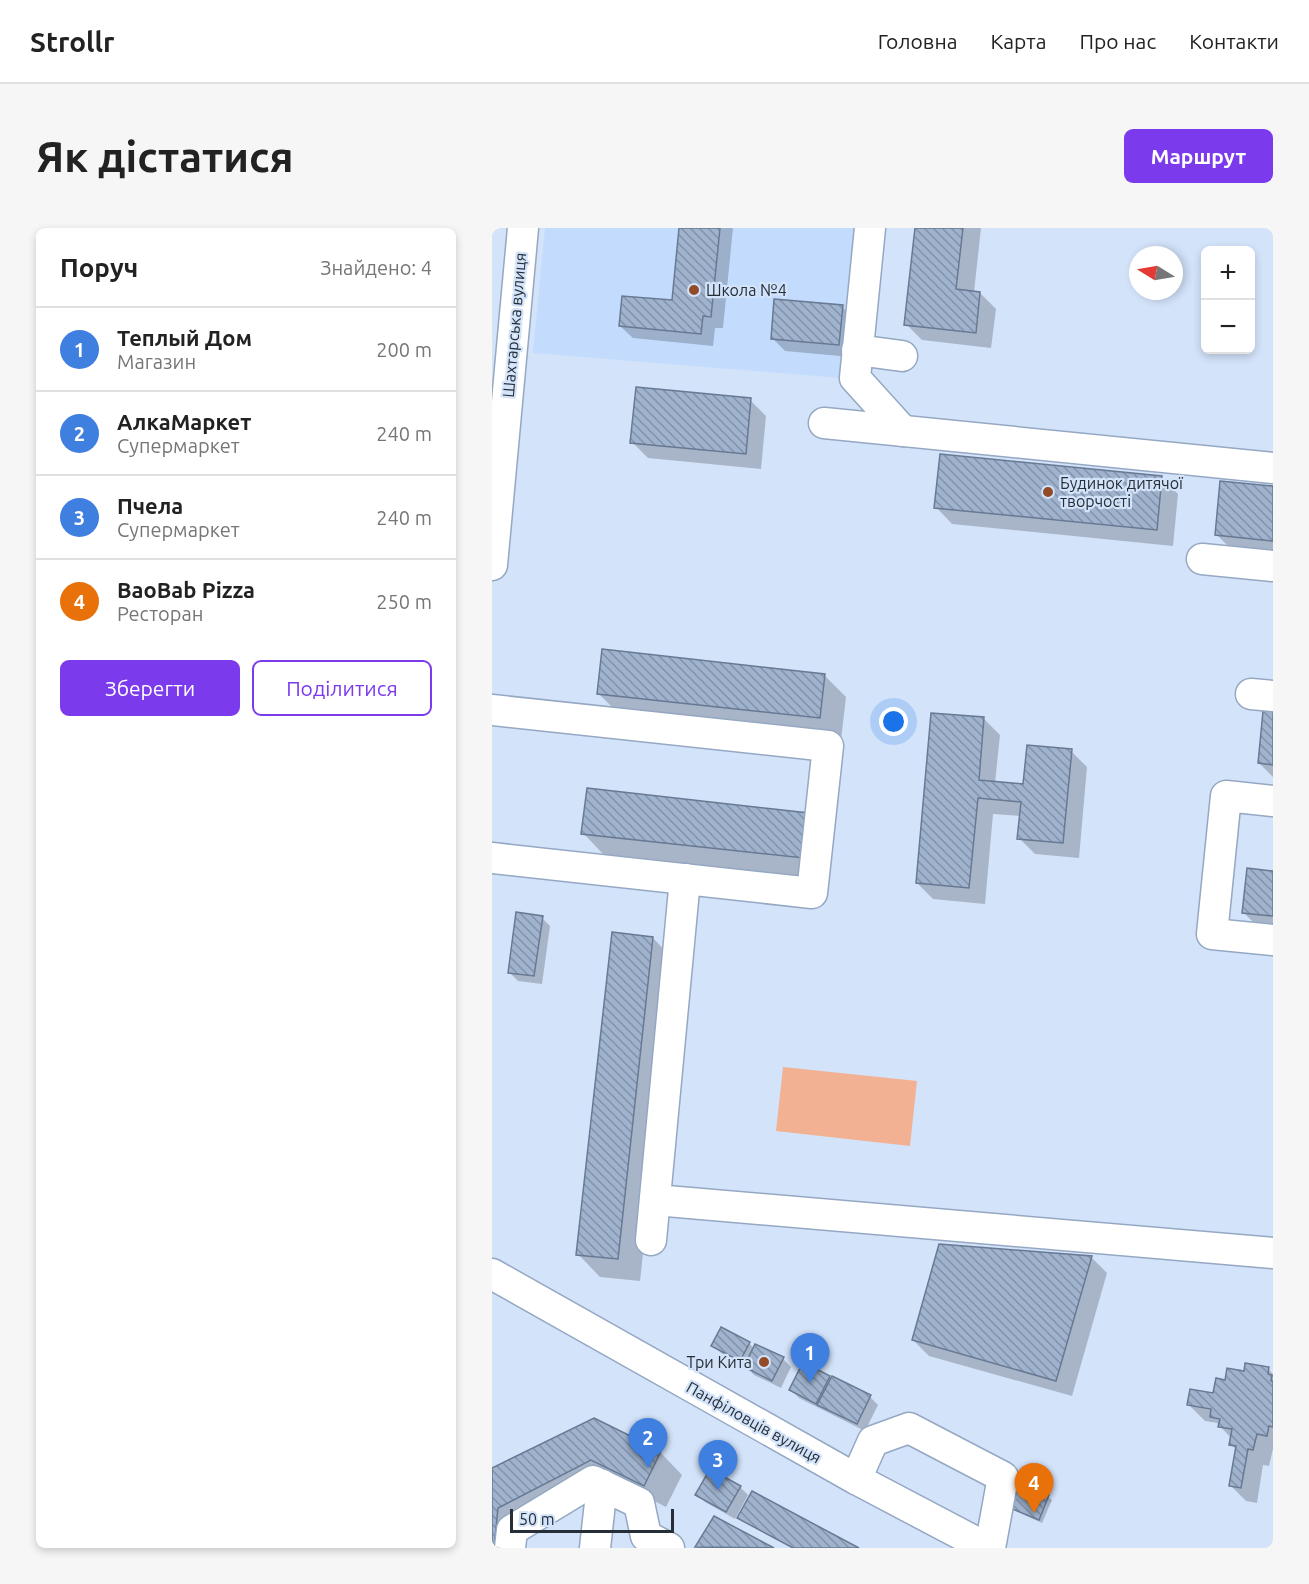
<!DOCTYPE html>
<html lang="uk">
<head>
<meta charset="utf-8">
<style>
	body { margin:0; font-family:Ubuntu,sans-serif; background:#f6f6f6; color:#222 }
	.controls { position:absolute; right:18px; top:18px; display:grid; overflow:hidden; border-radius:9px; box-shadow:0 3px 9px #0003 }
	.controls button { width:54px; height:54px; display:grid; place-items:center; padding:0; border:0; border-bottom:2px solid #e0e0e0; background:#fff; color:#222; font:30px sans-serif }
	.compass { position:absolute; left:637px; top:18px; width:54px; height:54px; border-radius:50%; background:#fff; box-shadow:0 3px 9px #0003; rotate:281deg }
	.scale { position:absolute; left:18px; bottom:15px; width:164px; box-sizing:border-box; padding-left:6px; border:3px solid #262e38; border-top:0; font-size:16px; line-height:21px; white-space:nowrap; color:#262e38; -webkit-text-stroke:4px #d3e3fa; paint-order:stroke }
	.you { position:absolute; left:402px; top:494px; width:21px; height:21px; margin:-15px; border:4px solid #fff; border-radius:50%; background:#1a73e8; box-shadow:0 0 0 9px #1a73e833 }
	.badge { display:grid; place-items:center; width:39px; height:39px; border-radius:50%; background:#7c3aed; color:#fff; font-size:20px; font-weight:700 }
	.pin { position:absolute; translate:-50% -50px; filter:drop-shadow(0 2px 3px #0008) }
	.pin::after { content:''; position:absolute; top:32px; width:21px; height:18px; background:inherit; clip-path:polygon(0 0,100% 0,50% 100%) }
	.list { margin:0; padding:0; list-style:none }
	h2 { display:flex; justify-content:space-between; align-items:center; height:78px; margin:0; padding:0 24px; font-size:26px }
	h2 small { font-size:20px; font-weight:400; color:#767676 }
	.list li { display:grid; grid-template-columns:39px 1fr auto; gap:18px; align-items:center; box-sizing:border-box; height:84px; padding:0 24px; border-top:2px solid #e0e0e0 }
	.list b { display:block; font-size:22px; white-space:nowrap }
	.list p { margin:0; font-size:20px; white-space:nowrap; color:#767676 }
	.list em { font-size:20px; font-style:normal; color:#767676 }
	.actions { display:flex; gap:12px; padding:18px 24px }
	.actions a { flex:1; padding:14px 0; border:2px solid #7c3aed; border-radius:9px; text-align:center; font-size:21px; color:#7c3aed }
	.actions .main { background:#7c3aed; color:#fff }
	.map { position:relative; flex:none; width:781px; height:1320px; overflow:hidden; border-radius:9px }
	header { display:flex; align-items:center; gap:36px; box-sizing:border-box; height:84px; padding:0 30px; background:#fff; border-bottom:2px solid #e0e0e0 }
	header strong { font-size:28px }
	nav { display:flex; gap:33px; margin-inline-start:auto; font-size:21px }
	.intro { display:flex; align-items:center; justify-content:space-between; box-sizing:border-box; height:144px; padding:0 36px }
	h1 { margin:0; font-size:42px }
	.button { padding:15px 27px; border-radius:9px; background:#7c3aed; color:#fff; font-size:21px; font-weight:700 }
	main { display:flex; gap:36px; padding:0 36px }
	aside { flex:1; background:#fff; border-radius:9px; box-shadow:0 3px 9px #0003 }
	.map>svg:first-child { display:block }
	.built { fill:#c3dcfe }
	.pitch { fill:#f2b193 }
	.shadow { fill:#0003 }
	.building { fill:url(#building-back-hatch); stroke:#687993; stroke-width:1.5 }
	.lines { fill:none; stroke-linecap:round; stroke-linejoin:round }
	.minor-casing { stroke:#95a8c2; stroke-width:33 }
	.minor { stroke:#fff; stroke-width:30 }
	.poi-dot { fill:#924b26; stroke:#d3e3fa; stroke-width:2 }
	.labels { text-anchor:middle; stroke-width:4.5; stroke-linejoin:round; paint-order:stroke }
	.poi-label { font-size:16px; fill:#262e38; stroke:#d3e3fa; text-anchor:start }
	.street-label { font-size:16px; fill:#262e38; stroke:#d3e3fa }
</style>
</head>
<body>
<header>
<strong>Strollr</strong>
<nav><a>Головна</a><a>Карта</a><a>Про нас</a><a>Контакти</a></nav>
</header>
<div class="intro"><h1>Як дістатися</h1><a class="button">Маршрут</a></div>
<main>
<aside>
<h2>Поруч<small>Знайдено: 4</small></h2>
<ul class="list">
<li><span class="badge" style="background:#3f7fe0">1</span><div><b>Теплый Дом</b><p>Магазин</p></div><em>200 m</em></li>
<li><span class="badge" style="background:#3f7fe0">2</span><div><b>АлкаМаркет</b><p>Супермаркет</p></div><em>240 m</em></li>
<li><span class="badge" style="background:#3f7fe0">3</span><div><b>Пчела</b><p>Супермаркет</p></div><em>240 m</em></li>
<li><span class="badge" style="background:#e8710a">4</span><div><b>BaoBab Pizza</b><p>Ресторан</p></div><em>250 m</em></li>
</ul>
<div class="actions"><a class="main">Зберегти</a><a>Поділитися</a></div>
</aside>
<div class="map">
<svg width="781" height="1320" viewBox="0 0 781 1320">
	<defs>
		<pattern id="building-back-hatch" width="6" height="6" patternUnits="userSpaceOnUse" patternTransform="scale(1.5)"><rect width="6" height="6" fill="#a0b3ce"/><path d="M-1 5l2 2M0 0l6 6M5-1l2 2" fill="none" stroke="#8292a8"/></pattern>
	</defs>
	<rect width="100%" height="100%" fill="#d3e3fa"/>
	<polygon class="built" points="53,0 362,0 349,150 41,125"/>
	<polygon class="pitch" points="291,839 425,853 418,918 284,903"/>
	<g class="shadow">
		<polygon points="188,0 241,0 231,100 223,100 221,118 141,110 128,98 181,74"/>
		<polygon points="425,0 489,0 482,64 488,65 504,81 499,120 430,112 414,96"/>
		<polygon points="350,79 362,91 359,129 293,123 280,110"/>
		<polygon points="258,172 274,188 269,241 156,230 140,214"/>
		<polygon points="670,249 686,266 681,318 460,296 444,279"/>
		<polygon points="781,259 781,327 741,323 724,306"/>
		<polygon points="332,447 354,469 349,512 129,488 106,465"/>
		<polygon points="781,475 781,549 767,535"/>
		<polygon points="492,491 508,507 503,555 532,558 579,523 595,539 587,630 543,626 527,610 529,588 501,586 493,676 441,671 425,655"/>
		<polygon points="91,605 339,608 334,652 113,628"/>
		<polygon points="781,644 781,702 767,700 751,684"/>
		<polygon points="50,690 58,698 50,756 26,753 17,744"/>
		<polygon points="161,710 183,733 148,1053 108,1049 86,1026"/>
		<polygon points="599,1029 615,1045 580,1168 437,1128 421,1112"/>
		<polygon points="257,1115 262,1121 291,1131 299,1139 289,1160 262,1147 254,1138 229,1125 221,1117"/>
		<polygon points="776,1141 781,1146 781,1221 777,1238 771,1237 765,1275 754,1273 738,1257 745,1222 739,1217 740,1211 725,1195 713,1193 697,1177 722,1167 734,1153 753,1145"/>
		<polygon points="337,1149 340,1151 378,1169 386,1177 373,1203 307,1170 299,1162"/>
		<polygon points="168,1224 190,1247 174,1279 122,1253 28,1302 26,1320 0,1320 0,1242"/>
		<polygon points="248,1259 256,1267 243,1291 213,1274 205,1266"/>
		<polygon points="556,1269 560,1272 550,1295 524,1283 520,1280"/>
		<polygon points="222,1290 279,1320 206,1320 205,1319"/>
	</g>
	<g class="building">
		<polygon points="187,0 228,0 219,89 211,88 209,106 127,98 130,68 180,72"/>
		<polygon points="423,0 471,0 464,61 488,64 484,105 412,97"/>
		<polygon points="282,71 351,77 347,117 279,111"/>
		<polygon points="144,159 259,170 254,226 138,215"/>
		<polygon points="448,226 670,248 665,302 442,280"/>
		<polygon points="728,253 781,258 781,313 723,307"/>
		<polygon points="110,421 333,446 328,490 105,466"/>
		<polygon points="772,473 781,474 781,537 766,535"/>
		<polygon points="439,485 492,489 487,552 531,556 535,517 580,521 571,615 525,611 529,574 486,570 477,660 424,655"/>
		<polygon points="95,560 317,585 312,630 89,606"/>
		<polygon points="755,640 781,643 781,688 750,685"/>
		<polygon points="24,684 51,688 42,748 16,745"/>
		<polygon points="120,704 161,709 126,1031 84,1027"/>
		<polygon points="447,1016 600,1028 564,1153 420,1112"/>
		<polygon points="229,1099 258,1114 248,1133 219,1118"/>
		<polygon points="263,1116 292,1129 280,1153 252,1139"/>
		<polygon points="311,1134 338,1148 324,1176 297,1162"/>
		<polygon points="753,1135 777,1139 776,1146 780,1147 779,1153 781,1153 781,1199 777,1198 775,1208 765,1206 761,1222 756,1221 749,1260 737,1258 744,1218 737,1217 740,1201 726,1199 728,1191 718,1189 719,1181 695,1177 698,1161 721,1165 724,1150 733,1152 735,1140 752,1143"/>
		<polygon points="340,1148 379,1167 365,1196 325,1177"/>
		<polygon points="102,1190 169,1223 152,1258 99,1232 6,1280 2,1320 0,1320 0,1240"/>
		<polygon points="218,1241 249,1258 234,1284 203,1267"/>
		<polygon points="529,1255 557,1267 547,1292 518,1280"/>
		<polygon points="260,1263 367,1320 301,1320 245,1290"/>
		<polygon points="222,1288 282,1320 203,1319"/>
	</g>
	<g class="lines">
		<g class="minor-casing">
			<g id="minor">
				<polyline points="378,0 363,150 411,203"/>
				<polyline points="365,122 410,128"/>
				<polyline points="332,195 781,240"/>
				<polyline points="710,331 781,338"/>
				<polyline points="0,337 31,0"/>
				<polyline points="759,466 781,468"/>
				<polyline points="0,482 336,518 320,665 0,630"/>
				<polyline points="781,573 734,568 720,706 781,712"/>
				<polyline points="163,972 781,1025"/>
				<polyline points="159,1012 193,651"/>
				<polyline points="0,1046 364,1251 495,1320"/>
				<polyline points="364,1251 381,1213 417,1200 511,1249 498,1320"/>
				<polyline points="18,1320 20,1302 101,1253 147,1275 154,1308 177,1320"/>
				<polyline points="103,1320 110,1257"/>
			</g>
		</g>
		<use href="#minor" class="minor"/>
	</g>
	<g class="poi-dot">
		<circle cx="202" cy="62" r="6"/>
		<circle cx="556" cy="264" r="6"/>
		<circle cx="272" cy="1134" r="6"/>
	</g>
	<g class="labels">
		<g class="poi-label">
			<text x="214" y="68">Школа №4</text>
			<text x="568" y="261">Будинок дитячої<tspan x="568" dy="18">творчості</tspan></text>
			<text x="260" y="1140" text-anchor="end">Три Кита</text>
		</g>
		<g class="street-label">
			<text transform="translate(22 97) rotate(-85)" y="6">Шахтарська вулиця</text>
			<text transform="translate(262 1194) rotate(29)" y="6">Панфіловців вулиця</text>
		</g>
	</g>
</svg>
<div class="controls">
<button>+</button>
<button>−</button>
</div>
<svg class="compass" viewBox="-18 -18 36 36"><path d="M0-13l5 13h-10z" fill="#e53935"/><path d="M0 13l5-13h-10z" fill="#767676"/></svg>
<div class="scale">50 m</div>
<div class="you"></div>
<div class="pin badge" style="left:318px;top:1155px;background:#3f7fe0">1</div>
<div class="pin badge" style="left:156px;top:1240px;background:#3f7fe0">2</div>
<div class="pin badge" style="left:226px;top:1262px;background:#3f7fe0">3</div>
<div class="pin badge" style="left:542px;top:1285px;background:#e8710a">4</div>
</div>
</main>
</body>
</html>
